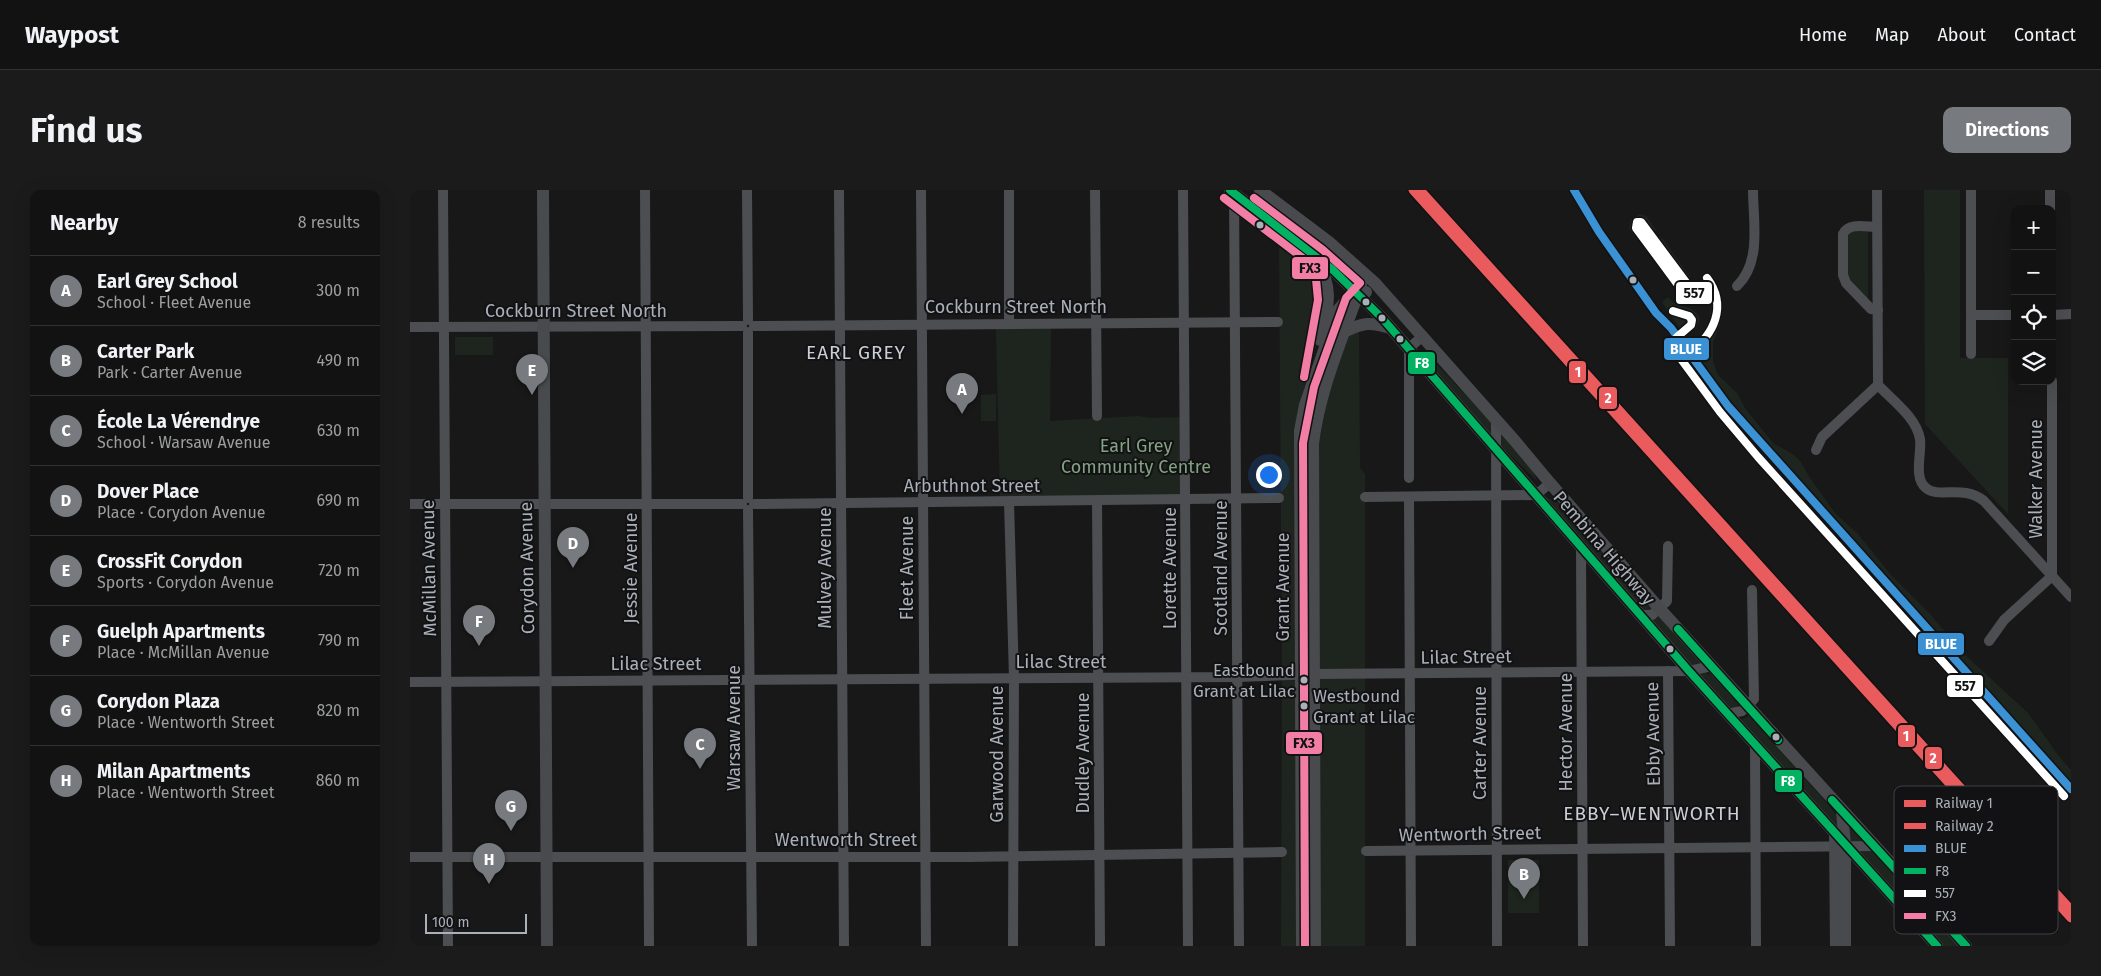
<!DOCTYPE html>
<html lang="en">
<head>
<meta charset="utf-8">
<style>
	body { margin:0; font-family:"Fira Sans",sans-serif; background:#1b1b1b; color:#f1f3f6 }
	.controls { position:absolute; right:15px; top:15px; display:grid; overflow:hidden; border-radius:10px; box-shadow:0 5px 20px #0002 }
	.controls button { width:45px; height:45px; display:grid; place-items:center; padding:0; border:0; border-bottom:1px solid #313232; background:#121212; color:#f1f3f6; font:25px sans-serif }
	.scale { position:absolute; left:15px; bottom:12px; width:102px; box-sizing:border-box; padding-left:5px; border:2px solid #aab0b8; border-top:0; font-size:14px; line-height:18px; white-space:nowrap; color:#aab0b8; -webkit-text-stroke:4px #121214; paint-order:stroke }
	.you { position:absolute; left:858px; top:284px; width:18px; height:18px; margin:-12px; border:4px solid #fff; border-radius:50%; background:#1a73e8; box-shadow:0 0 0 8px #1a73e833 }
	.badge { display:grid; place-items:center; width:32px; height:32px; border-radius:50%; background:#777b80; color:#fff; font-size:16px; font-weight:700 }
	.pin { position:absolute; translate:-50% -41px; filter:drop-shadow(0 1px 2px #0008) }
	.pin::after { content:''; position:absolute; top:26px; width:18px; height:15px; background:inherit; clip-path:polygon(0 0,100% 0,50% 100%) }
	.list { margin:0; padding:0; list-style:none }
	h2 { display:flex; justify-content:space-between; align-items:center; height:65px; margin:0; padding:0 20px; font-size:21px }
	h2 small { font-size:16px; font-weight:400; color:#9c9e9f }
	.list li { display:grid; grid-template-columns:32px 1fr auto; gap:15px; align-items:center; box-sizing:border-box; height:70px; padding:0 20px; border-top:1px solid #313232 }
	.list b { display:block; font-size:19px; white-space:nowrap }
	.list p { margin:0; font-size:16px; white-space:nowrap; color:#9c9e9f }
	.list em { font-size:16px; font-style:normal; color:#9c9e9f }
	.icon { flex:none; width:28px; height:28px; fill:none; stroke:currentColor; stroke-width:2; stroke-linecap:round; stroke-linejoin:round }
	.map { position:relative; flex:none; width:1661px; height:756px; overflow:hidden; border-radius:10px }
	header { display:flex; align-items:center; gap:30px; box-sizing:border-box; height:70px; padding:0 25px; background:#121212; border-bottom:1px solid #313232 }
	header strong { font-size:24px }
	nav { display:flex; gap:28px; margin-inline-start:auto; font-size:18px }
	.intro { display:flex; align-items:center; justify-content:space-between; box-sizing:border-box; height:120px; padding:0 30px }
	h1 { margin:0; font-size:35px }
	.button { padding:12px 22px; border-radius:10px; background:#777b80; color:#fff; font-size:18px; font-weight:700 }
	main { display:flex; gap:30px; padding:0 30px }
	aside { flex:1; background:#121212; border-radius:10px; box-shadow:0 5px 20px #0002 }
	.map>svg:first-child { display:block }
	.green { fill:#1e251e }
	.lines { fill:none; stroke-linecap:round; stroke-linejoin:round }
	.minor { stroke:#4c4e51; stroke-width:10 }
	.major { stroke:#494a4d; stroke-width:12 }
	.bus-1-casing { stroke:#121214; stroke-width:11 }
	.bus-2-casing { stroke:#121214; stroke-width:11 }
	.bus-3-casing { stroke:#121214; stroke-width:11 }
	.bus-4-casing { stroke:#121214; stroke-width:11 }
	.bus-1 { stroke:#3a91d4; stroke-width:8 }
	.bus-2 { stroke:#00b262; stroke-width:8 }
	.bus-3 { stroke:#fff; stroke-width:8 }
	.bus-4 { stroke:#f27ea6; stroke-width:8 }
	.rail-1-casing { stroke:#121214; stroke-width:12 }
	.rail-2-casing { stroke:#121214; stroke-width:12 }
	.rail-1 { stroke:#e95b5c; stroke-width:9 }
	.rail-2 { stroke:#e95b5c; stroke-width:9 }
	.bus-dot { fill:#aab0b8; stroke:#121214; stroke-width:2 }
	.labels { text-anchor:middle; stroke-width:4; stroke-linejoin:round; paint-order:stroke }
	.bus-label { font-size:17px; fill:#aab0b8; stroke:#121214; text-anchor:end }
	.street-label { font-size:18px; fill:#aab0b8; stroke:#121214 }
	.park-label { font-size:18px; fill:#83a282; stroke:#121214 }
	.neighbourhood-label { font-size:19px; letter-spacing:1px; fill:#cbced4; stroke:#121214 }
	.key { fill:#121214; stroke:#404145; stroke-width:1 }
	.key-label { font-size:14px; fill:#aab0b8 }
	.line-badge { stroke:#121214; stroke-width:2 }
	.badge-label { font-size:14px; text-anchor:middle; font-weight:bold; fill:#fff }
	.pale-badge-label { font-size:14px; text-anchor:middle; font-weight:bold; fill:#111 }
</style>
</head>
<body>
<header>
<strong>Waypost</strong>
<nav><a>Home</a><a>Map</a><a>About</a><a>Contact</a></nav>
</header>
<div class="intro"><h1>Find us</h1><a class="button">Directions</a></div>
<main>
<aside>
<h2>Nearby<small>8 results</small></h2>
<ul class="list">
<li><span class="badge">A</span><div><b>Earl Grey School</b><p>School · Fleet Avenue</p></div><em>300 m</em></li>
<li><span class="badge">B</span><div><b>Carter Park</b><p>Park · Carter Avenue</p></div><em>490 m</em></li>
<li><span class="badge">C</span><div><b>École La Vérendrye</b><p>School · Warsaw Avenue</p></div><em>630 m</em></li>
<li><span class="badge">D</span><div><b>Dover Place</b><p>Place · Corydon Avenue</p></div><em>690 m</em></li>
<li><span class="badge">E</span><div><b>CrossFit Corydon</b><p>Sports · Corydon Avenue</p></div><em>720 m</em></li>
<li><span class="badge">F</span><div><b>Guelph Apartments</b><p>Place · McMillan Avenue</p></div><em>790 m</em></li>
<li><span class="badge">G</span><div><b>Corydon Plaza</b><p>Place · Wentworth Street</p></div><em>820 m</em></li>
<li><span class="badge">H</span><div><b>Milan Apartments</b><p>Place · Wentworth Street</p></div><em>860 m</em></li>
</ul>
</aside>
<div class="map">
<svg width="1661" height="756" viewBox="0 0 1661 756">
	<rect width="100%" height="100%" fill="#181818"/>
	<g class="green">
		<polygon points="1514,0 1550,0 1550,168 1598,168 1598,324 1515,234"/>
		<polygon points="1230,24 1236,26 1246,40 1239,46 1238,54 1235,52 1232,44 1229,43 1224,46 1219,38 1221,29"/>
		<polygon points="887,34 934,70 944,92 872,36"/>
		<polygon points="1458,39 1458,111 1438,90 1436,46 1439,41"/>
		<polygon points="1249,47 1253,49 1280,87 1275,91 1263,82 1264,80 1270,81 1257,62 1248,60 1244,54 1245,50"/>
		<polygon points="869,48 905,76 914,95 907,152 887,226 885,479 872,481"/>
		<path d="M1258 107C1268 121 1285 113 1290 129L1286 139 1278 143 1270 139 1252 112Z"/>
		<path d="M1302 114H1306L1312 121 1310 135 1303 152V171L1308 185 1327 203 1335 218 1363 253 1384 265 1391 272 1400 288 1425 323 1447 343 1481 385 1520 424 1552 462 1618 523 1648 565 1661 580V594L1320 212 1287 169C1280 153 1294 150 1299 138 1302 129 1298 122 1302 114Z"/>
		<polygon points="949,137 950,278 955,284 955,756 910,756 908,264 913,215 937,147"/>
		<polygon points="641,138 640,231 729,226 740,228 771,227 772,306 590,309 586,139"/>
		<rect x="45" y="147" width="38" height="18"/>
		<polygon points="1010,160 1017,164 1081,232 1083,247 1009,161"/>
		<polygon points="586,204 586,231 571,231 571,205"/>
		<path d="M1090 243C1100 255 1124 277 1127 291L1089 254Z"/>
		<polygon points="1136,307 1148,313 1242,420 1234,421"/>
		<polygon points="1249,427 1293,474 1281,475 1241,430"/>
		<polygon points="1293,482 1303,486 1328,515 1327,517 1322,518 1317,516 1290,485"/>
		<polygon points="882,489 885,491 888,756 871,756 872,490"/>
		<polygon points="1339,526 1421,618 1426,625 1429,639 1330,530"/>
		<polygon points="1432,622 1556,756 1527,756 1435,655"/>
		<rect x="1098" y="670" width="31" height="53"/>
	</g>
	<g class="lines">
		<g class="minor">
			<polyline points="33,0 38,756"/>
			<polyline points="235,0 239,756"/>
			<polyline points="337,0 338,130"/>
			<polyline points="429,0 434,756"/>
			<polyline points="511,0 516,756"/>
			<polyline points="599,0 599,134"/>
			<polyline points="685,0 687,226"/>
			<polyline points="773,0 778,756"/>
			<polyline points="824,0 829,756"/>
			<polyline points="1467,0 1468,195"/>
			<polyline points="1561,0 1561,164"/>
			<polyline points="1640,0 1640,19"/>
			<path d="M1467 37C1456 37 1439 32 1433 44V85L1436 93 1461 119 1468 120"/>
			<path d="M1327 96C1352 72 1343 31 1343 0"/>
			<polyline points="1561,125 1605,125"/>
			<polyline points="1642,125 1661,124"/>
			<polyline points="344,136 868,132"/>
			<polyline points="0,137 332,136"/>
			<polyline points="338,142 338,308"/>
			<path d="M1468 195C1483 211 1506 227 1510 249 1512 263 1503 288 1516 298 1529 309 1553 294 1574 311L1661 407"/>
			<polyline points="1086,229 1087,756"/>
			<polyline points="1406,260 1412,247 1468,195"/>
			<polyline points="999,288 999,158 1013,146"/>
			<polyline points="955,307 1126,305 1140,293"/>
			<polyline points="999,308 1001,756"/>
			<polyline points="687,311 690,756"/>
			<polyline points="599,312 604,488 603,756"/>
			<polyline points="0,314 332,314"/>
			<polyline points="344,314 869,308"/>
			<polyline points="338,320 342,756"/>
			<polyline points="1171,358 1173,756"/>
			<polyline points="1230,425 1242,425 1257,411 1258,356"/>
			<polyline points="1579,451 1594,430 1642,386 1642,191"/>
			<polyline points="1258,481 1260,756"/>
			<polyline points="0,492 828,487 905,484 1279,481 1302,476"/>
			<polyline points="1317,524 1332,521 1344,509 1342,400"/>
			<polyline points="1345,554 1346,756"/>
			<polyline points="956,661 1464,656"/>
			<polyline points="0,667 559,667 872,662"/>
		</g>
		<g class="major">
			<polyline points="133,0 137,756"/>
			<polyline points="820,0 923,80 972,128 1279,481 1527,756"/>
			<polyline points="850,0 919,52 965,93 1105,251 1140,293 1249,418 1556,756"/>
			<path d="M907 71C925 101 917 119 910 150"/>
			<path d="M934 142C954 132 960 132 981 138"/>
			<polyline points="1432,622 1435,655 1435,756"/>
			<polyline points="1425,642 1426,756"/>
			<polyline points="892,756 890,241 895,215 928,120 951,94"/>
			<path d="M905 756 903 254C909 204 928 159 945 112L956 102"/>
		</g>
		<g class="bus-1-casing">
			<polyline id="bus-1" points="1164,0 1189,42 1246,123 1261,138 1318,216 1661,599"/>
		</g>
		<g class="bus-2-casing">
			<g id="bus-2">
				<polyline points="820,0 923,80 972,128 1279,481 1527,756"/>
				<polyline points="1268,439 1368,550"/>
				<polyline points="1422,610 1556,756"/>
			</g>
		</g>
		<g class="bus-3-casing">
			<g id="bus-3">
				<polygon points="1227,32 1231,32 1281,99 1286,103 1274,103 1226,38"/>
				<polyline points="1263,121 1279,126 1282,130 1281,135 1267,147"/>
				<polyline points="1265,161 1310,222 1348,267 1654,606"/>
				<path d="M1279 163C1304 145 1318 116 1297 88"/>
			</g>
		</g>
		<g class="bus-4-casing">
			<g id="bus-4">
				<polyline points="814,8 894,69 906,89 908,110 894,187"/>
				<polyline points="844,8 913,60 950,93 936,108 904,197 893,253 895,756"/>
			</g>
		</g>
		<use href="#bus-1" class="bus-1"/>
		<use href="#bus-2" class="bus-2"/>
		<use href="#bus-3" class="bus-3"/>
		<use href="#bus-4" class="bus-4"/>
		<g class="rail-1-casing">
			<polyline id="rail-1" points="1003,0 1661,728"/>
		</g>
		<g class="rail-2-casing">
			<polyline id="rail-2" points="1010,0 1661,720"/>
		</g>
		<use href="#rail-1" class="rail-1"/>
		<use href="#rail-2" class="rail-2"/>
	</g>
	<g class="bus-dot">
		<circle cx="850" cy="35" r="4.5"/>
		<circle cx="1223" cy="90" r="4.5"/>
		<circle cx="956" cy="112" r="4.5"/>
		<circle cx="972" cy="128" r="4.5"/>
		<circle cx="990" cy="149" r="4.5"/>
		<circle cx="1260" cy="459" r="4.5"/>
		<circle cx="894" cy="490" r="4.5"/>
		<circle cx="894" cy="516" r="4.5"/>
		<circle cx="1366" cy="547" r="4.5"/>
	</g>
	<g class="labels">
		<g class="bus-label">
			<text x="885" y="486">Eastbound<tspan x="885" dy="21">Grant at Lilac</tspan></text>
			<text x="903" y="512" text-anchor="start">Westbound<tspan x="903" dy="21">Grant at Lilac</tspan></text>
		</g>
		<g class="street-label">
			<text x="606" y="123">Cockburn Street North</text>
			<text x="166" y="127">Cockburn Street North</text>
			<text transform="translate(1626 289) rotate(-90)" y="6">Walker Avenue</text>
			<text x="562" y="302">Arbuthnot Street</text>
			<text transform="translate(1194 358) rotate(49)" y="6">Pembina Highway</text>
			<text transform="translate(19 378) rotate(-91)" y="6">McMillan Avenue</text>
			<text transform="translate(117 378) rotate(-91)" y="6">Corydon Avenue</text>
			<text transform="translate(221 378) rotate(-90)" y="6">Jessie Avenue</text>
			<text transform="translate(415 378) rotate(-90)" y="6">Mulvey Avenue</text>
			<text transform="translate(497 378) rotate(-90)" y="6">Fleet Avenue</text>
			<text transform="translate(760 378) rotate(-90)" y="6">Lorette Avenue</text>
			<text transform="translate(811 378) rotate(-90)" y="6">Scotland Avenue</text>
			<text transform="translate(873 397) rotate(-90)" y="6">Grant Avenue</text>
			<text transform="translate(1056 467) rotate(-1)" y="6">Lilac Street</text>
			<text x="651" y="478">Lilac Street</text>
			<text x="246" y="480">Lilac Street</text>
			<text transform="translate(324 538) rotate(-90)" y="6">Warsaw Avenue</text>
			<text transform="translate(1156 542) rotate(-90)" y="6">Hector Avenue</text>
			<text transform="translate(1243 544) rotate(-91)" y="6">Ebby Avenue</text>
			<text transform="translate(1070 553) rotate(-90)" y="6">Carter Avenue</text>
			<text transform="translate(673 563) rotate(-90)" y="6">Dudley Avenue</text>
			<text transform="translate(587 564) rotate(-90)" y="6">Garwood Avenue</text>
			<text transform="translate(1060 644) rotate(-1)" y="6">Wentworth Street</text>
			<text x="436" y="656">Wentworth Street</text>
		</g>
		<g class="park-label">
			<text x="726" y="262">Earl Grey<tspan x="726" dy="21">Community Centre</tspan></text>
		</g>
		<g class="neighbourhood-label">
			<text x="446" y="169">EARL GREY</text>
			<text x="1242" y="630">EBBY–WENTWORTH</text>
		</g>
	</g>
	<rect x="1484" y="596" width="164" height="148" rx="8" class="key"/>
	<rect x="1494" y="610" width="22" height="7" fill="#e95b5c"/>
	<rect x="1494" y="633" width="22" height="6" fill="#e95b5c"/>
	<rect x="1494" y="655" width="22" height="7" fill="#3a91d4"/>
	<rect x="1494" y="678" width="22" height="6" fill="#00b262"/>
	<rect x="1494" y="700" width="22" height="7" fill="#fff"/>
	<rect x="1494" y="723" width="22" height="6" fill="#f27ea6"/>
	<g class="key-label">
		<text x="1525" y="618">Railway 1</text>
		<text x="1525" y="641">Railway 2</text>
		<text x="1525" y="663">BLUE</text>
		<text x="1525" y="686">F8</text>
		<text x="1525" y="708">557</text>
		<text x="1525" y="731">FX3</text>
	</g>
	<g class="line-badge">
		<rect x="881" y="66" width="38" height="24" rx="5" fill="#f27ea6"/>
		<rect x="1265" y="91" width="38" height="24" rx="5" fill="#fff"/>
		<rect x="1253" y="147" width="47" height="24" rx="5" fill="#3a91d4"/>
		<rect x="997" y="161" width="29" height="24" rx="5" fill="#00b262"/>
		<rect x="1158" y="170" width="19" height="24" rx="5" fill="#e95b5c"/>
		<rect x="1188" y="196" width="20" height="24" rx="5" fill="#e95b5c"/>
		<rect x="1507" y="442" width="48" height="24" rx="5" fill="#3a91d4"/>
		<rect x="1536" y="484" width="38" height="24" rx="5" fill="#fff"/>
		<rect x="1487" y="534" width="19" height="24" rx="5" fill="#e95b5c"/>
		<rect x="875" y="541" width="38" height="24" rx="5" fill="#f27ea6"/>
		<rect x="1514" y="556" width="19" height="24" rx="5" fill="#e95b5c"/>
		<rect x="1364" y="579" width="29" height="24" rx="5" fill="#00b262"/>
	</g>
	<g class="badge-label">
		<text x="1276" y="164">BLUE</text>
		<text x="1012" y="178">F8</text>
		<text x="1168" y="187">1</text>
		<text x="1198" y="213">2</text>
		<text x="1531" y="459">BLUE</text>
		<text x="1496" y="551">1</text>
		<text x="1523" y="573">2</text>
		<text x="1378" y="596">F8</text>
	</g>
	<g class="pale-badge-label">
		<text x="900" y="83">FX3</text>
		<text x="1284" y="108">557</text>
		<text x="1555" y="501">557</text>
		<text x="894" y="558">FX3</text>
	</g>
</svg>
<div class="controls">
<button>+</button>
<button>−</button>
<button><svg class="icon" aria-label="locate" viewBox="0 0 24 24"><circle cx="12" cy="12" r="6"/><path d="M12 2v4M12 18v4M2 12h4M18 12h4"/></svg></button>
<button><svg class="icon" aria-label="layers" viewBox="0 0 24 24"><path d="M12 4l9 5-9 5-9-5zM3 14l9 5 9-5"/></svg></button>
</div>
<div class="scale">100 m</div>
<div class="you"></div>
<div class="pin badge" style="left:552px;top:224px">A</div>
<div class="pin badge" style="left:1114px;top:709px">B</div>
<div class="pin badge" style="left:290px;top:579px">C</div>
<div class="pin badge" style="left:163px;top:378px">D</div>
<div class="pin badge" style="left:122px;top:205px">E</div>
<div class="pin badge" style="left:69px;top:456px">F</div>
<div class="pin badge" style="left:101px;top:641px">G</div>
<div class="pin badge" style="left:79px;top:694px">H</div>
</div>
</main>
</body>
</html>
